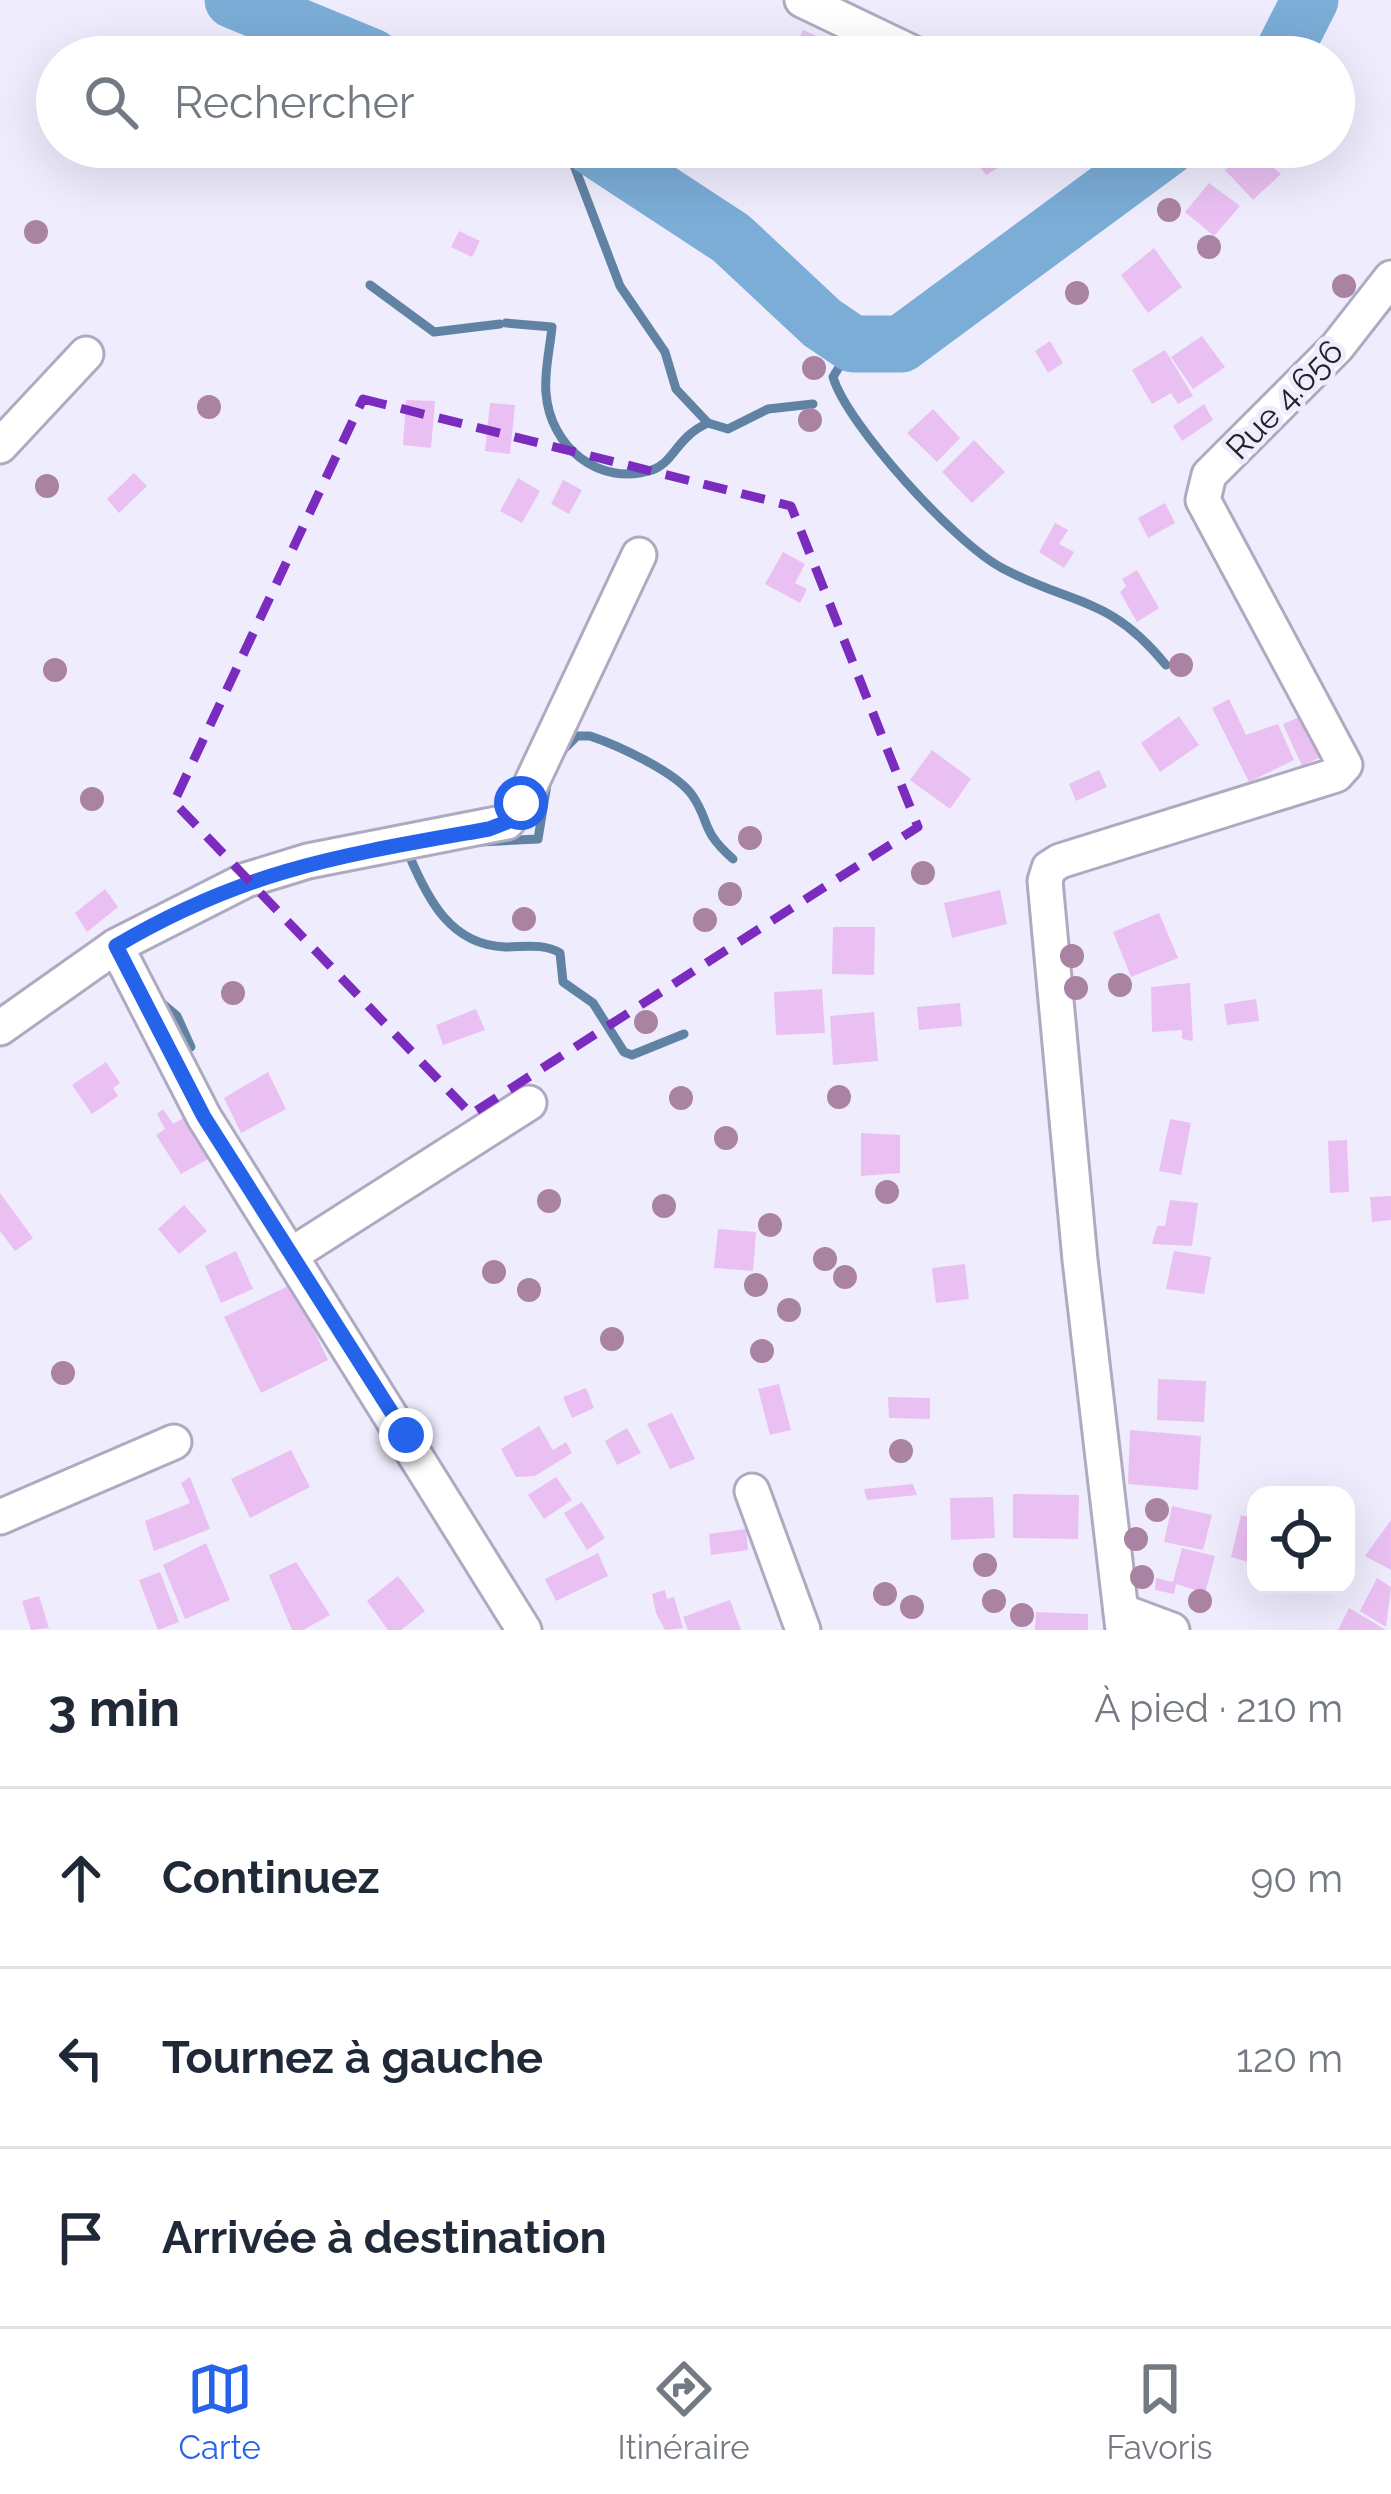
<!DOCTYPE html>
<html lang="fr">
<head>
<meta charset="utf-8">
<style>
	body { margin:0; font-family:Raleway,sans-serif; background:#f2f2f3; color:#1f2937 }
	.controls { position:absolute; right:36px; bottom:36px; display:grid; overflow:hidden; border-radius:24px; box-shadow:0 12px 48px #0002 }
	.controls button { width:108px; height:108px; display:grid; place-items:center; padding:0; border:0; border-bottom:3px solid #e0e1e3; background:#fff; color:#1f2937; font:60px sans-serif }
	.stop { position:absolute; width:36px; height:36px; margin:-27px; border:9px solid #2563eb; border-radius:50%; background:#fff }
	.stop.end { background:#2563eb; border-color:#fff; box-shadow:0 3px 12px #0008 }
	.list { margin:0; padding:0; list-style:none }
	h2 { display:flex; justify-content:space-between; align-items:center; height:156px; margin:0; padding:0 48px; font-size:51px }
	h2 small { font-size:39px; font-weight:400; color:#747a83 }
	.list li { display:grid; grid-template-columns:78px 1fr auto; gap:36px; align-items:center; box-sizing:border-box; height:180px; padding:0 48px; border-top:3px solid #e0e1e3 }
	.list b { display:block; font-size:45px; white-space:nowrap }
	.list em { font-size:39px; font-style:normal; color:#747a83 }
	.icon { flex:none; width:66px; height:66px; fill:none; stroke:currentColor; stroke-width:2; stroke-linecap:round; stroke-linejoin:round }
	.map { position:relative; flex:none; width:1391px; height:1630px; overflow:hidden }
	.search { position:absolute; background:#fff; box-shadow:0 12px 48px #0002; left:36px; right:36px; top:36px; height:132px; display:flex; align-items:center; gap:30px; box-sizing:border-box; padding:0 42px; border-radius:66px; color:#747a83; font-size:45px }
	.sheet { height:696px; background:#fff }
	nav { display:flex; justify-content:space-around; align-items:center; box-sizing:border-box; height:168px; border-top:3px solid #e0e1e3; background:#fff; font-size:33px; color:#747a83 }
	nav a { display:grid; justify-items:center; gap:6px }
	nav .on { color:#2563eb }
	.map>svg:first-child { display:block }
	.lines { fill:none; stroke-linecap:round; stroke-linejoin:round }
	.stream { stroke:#6183a3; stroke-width:9 }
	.river { stroke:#7badd7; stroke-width:57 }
	.building { fill:#eac0f2 }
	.minor-casing { stroke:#afaac0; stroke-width:39 }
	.minor { stroke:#fff; stroke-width:33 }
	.tree { fill:#ab83a2 }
	.route { stroke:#2563eb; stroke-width:15 }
	.marked { fill:none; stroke:#7b2cbf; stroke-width:9; stroke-dasharray:24 15; stroke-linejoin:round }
	.labels { text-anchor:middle; stroke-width:10; stroke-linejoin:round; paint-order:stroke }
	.street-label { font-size:33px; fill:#232129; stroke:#efecfe }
</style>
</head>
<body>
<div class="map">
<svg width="1391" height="1630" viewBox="0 0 1391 1630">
	<rect width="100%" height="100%" fill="#efecfe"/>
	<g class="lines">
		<g class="stream">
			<polyline points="567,147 620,286 665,352 676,389 708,423 728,429 768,409 813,404"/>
			<polyline points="370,285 434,332 500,324"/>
			<path d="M506 323 552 327C550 348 544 372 546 393 550 447 599 487 652 470 674 463 676 437 708 423"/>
			<path d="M853 344 833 377C847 425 956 544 1002 568 1073 606 1109 595 1166 665"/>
			<path d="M561 752 577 736H590C617 745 676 772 692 795 711 822 699 829 733 859"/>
			<polyline points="480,842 538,839 547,784"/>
			<path d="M409 855C428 900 451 945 505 947 524 947 544 943 560 953L563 982 593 1003 624 1052 632 1055 684 1034"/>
			<polyline points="157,999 177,1016 191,1047"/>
		</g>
		<g class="river">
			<polyline points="233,0 372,57"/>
			<polyline points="1281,57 1310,0"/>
			<polyline points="592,147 731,238 822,323 853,344 901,344 1168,147"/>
		</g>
	</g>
	<g class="building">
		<polygon points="803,30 840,46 846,33 858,39 845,57 790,57"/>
		<polygon points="991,147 1006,163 986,175 967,149"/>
		<polygon points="1249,147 1281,174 1253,200 1225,170"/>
		<polygon points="1209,183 1240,206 1214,236 1185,212"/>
		<polygon points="459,231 480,241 472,257 451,247"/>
		<polygon points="1154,248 1182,287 1148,313 1121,275"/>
		<polygon points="1202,336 1225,367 1193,389 1171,357"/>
		<polygon points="1050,341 1063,363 1048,373 1035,351"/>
		<polygon points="1165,350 1193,396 1178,404 1171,393 1152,404 1132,370"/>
		<polygon points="406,400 435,401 431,448 403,445"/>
		<polygon points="490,403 515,405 510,454 485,451"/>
		<polygon points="1204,404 1213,420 1182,441 1173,426"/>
		<polygon points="933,409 960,438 937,462 907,433"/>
		<polygon points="974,440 1005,472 972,503 942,472"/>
		<polygon points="134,473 147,486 119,513 107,499"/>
		<polygon points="518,478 540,491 522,523 500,511"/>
		<polygon points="563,480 582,490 569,514 551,504"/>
		<polygon points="1165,503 1175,523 1148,538 1138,518"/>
		<polygon points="1055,523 1068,530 1059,544 1074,552 1064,568 1039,552"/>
		<polygon points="783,552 805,564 795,583 807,589 800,603 765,584"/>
		<polygon points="1137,570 1159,608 1137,622 1120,592 1126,586 1122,579"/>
		<polygon points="1229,699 1246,735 1278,724 1294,760 1249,782 1212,708"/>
		<polygon points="1306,714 1325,755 1302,766 1283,724"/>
		<polygon points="1179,716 1199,745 1160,772 1141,743"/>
		<polygon points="932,750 971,779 950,809 910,780"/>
		<polygon points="1099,770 1107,787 1076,801 1069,784"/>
		<polygon points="105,889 118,907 87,932 75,913"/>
		<polygon points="1000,890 1007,924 952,938 944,903"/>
		<polygon points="1159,913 1178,958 1131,977 1113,932"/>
		<polygon points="833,927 875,927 874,975 832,974"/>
		<polygon points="1190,983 1193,1041 1182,1039 1182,1030 1152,1032 1151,987"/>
		<polygon points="822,989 825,1033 776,1035 774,992"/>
		<polygon points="1256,999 1259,1021 1227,1025 1224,1004"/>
		<polygon points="960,1003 962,1026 919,1030 917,1007"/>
		<polygon points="476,1009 485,1030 443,1045 436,1025"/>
		<polygon points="874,1012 878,1061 833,1065 830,1016"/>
		<polygon points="106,1062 120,1083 113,1088 118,1096 92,1114 72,1085"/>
		<polygon points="268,1072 286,1109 241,1133 224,1098"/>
		<polygon points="163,1109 173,1124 187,1116 210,1158 181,1174 156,1135 165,1129 157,1114"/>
		<polygon points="1170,1119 1191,1123 1181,1175 1159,1171"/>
		<polygon points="861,1133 900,1135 900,1173 861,1176"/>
		<polygon points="1347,1140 1349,1192 1330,1193 1328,1141"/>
		<polygon points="0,1193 33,1238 15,1251 0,1231"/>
		<polygon points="1391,1196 1391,1220 1372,1222 1370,1197"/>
		<polygon points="1170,1200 1198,1203 1192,1246 1152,1244 1157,1226 1165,1226"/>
		<polygon points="184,1205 207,1231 179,1254 158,1229"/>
		<polygon points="718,1229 756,1232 753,1271 714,1268"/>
		<polygon points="236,1251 253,1289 221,1303 205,1266"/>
		<polygon points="1174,1251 1211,1257 1204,1294 1166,1289"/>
		<polygon points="965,1264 969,1299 936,1303 932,1268"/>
		<polygon points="292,1284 328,1360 261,1393 224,1317"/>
		<polygon points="1158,1379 1206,1381 1204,1422 1157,1420"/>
		<polygon points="779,1384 791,1430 770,1435 758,1389"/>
		<polygon points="586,1388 594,1408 572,1418 563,1397"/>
		<polygon points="888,1397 930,1398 930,1419 889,1418"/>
		<polygon points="672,1413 695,1459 670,1469 647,1424"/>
		<polygon points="539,1426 553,1450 566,1442 572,1453 535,1476 516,1477 501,1449"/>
		<polygon points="627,1428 641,1453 617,1465 605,1441"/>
		<polygon points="1130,1430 1201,1436 1198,1490 1128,1484"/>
		<polygon points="291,1450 310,1487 250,1518 231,1479"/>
		<polygon points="190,1477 210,1529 154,1551 145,1521 190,1503 181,1483"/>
		<polygon points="556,1477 572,1500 544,1519 528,1495"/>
		<polygon points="913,1484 917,1495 867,1500 864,1489"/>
		<polygon points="1013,1494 1079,1495 1078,1539 1013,1538"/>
		<polygon points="993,1497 995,1538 951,1540 950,1498"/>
		<polygon points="582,1502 605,1538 587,1550 564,1513"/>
		<polygon points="1172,1506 1212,1515 1203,1550 1164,1542"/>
		<polygon points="1241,1515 1256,1519 1256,1564 1231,1557"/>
		<polygon points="1391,1520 1391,1570 1365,1556"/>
		<polygon points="746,1529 748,1550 711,1555 709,1534"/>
		<polygon points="206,1543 230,1600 185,1619 163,1565"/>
		<polygon points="1182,1548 1215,1556 1205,1593 1176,1584 1174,1594 1155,1590 1156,1578 1173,1582"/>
		<polygon points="598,1553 608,1576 556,1601 545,1579"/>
		<polygon points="296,1562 330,1615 303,1630 292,1630 269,1575"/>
		<polygon points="160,1572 179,1622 158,1630 139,1580"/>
		<polygon points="398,1576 425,1611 401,1630 388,1630 367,1601"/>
		<polygon points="1377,1578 1391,1587 1386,1627 1360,1611"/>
		<polygon points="665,1590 667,1599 674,1597 683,1628 665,1630 656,1613 652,1594"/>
		<polygon points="39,1596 49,1628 31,1630 22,1601"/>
		<polygon points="730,1600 741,1630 688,1630 683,1617"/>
		<polygon points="1349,1608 1386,1630 1338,1630"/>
		<polygon points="1036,1612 1088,1614 1088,1630 1035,1630"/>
	</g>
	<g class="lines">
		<g class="minor-casing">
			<g id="minor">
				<polyline points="802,0 921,57"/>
				<polyline points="0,446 86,354"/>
				<polyline points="0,1028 116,946"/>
				<polyline points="291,1255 529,1103"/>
				<polyline points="752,1491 803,1630"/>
				<polyline points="0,1517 174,1442"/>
				<polyline points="1121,1611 1172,1630"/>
				<polyline points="524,1630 204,1117 116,946 246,880 308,861 507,822 522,803 639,555"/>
				<polyline points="1123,1630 1080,1260 1045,881 1049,868 1060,861 1336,775 1345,765 1203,500 1209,475 1337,347 1391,278"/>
			</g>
		</g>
		<use href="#minor" class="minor"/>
	</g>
	<g class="tree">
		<circle cx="1169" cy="210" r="12"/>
		<circle cx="36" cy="232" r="12"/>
		<circle cx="1209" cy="247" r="12"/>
		<circle cx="1344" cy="286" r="12"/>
		<circle cx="1077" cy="293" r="12"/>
		<circle cx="814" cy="368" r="12"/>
		<circle cx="209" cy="407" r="12"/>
		<circle cx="810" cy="420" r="12"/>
		<circle cx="47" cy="486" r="12"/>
		<circle cx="1181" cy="665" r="12"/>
		<circle cx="55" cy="670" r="12"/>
		<circle cx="92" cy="799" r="12"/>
		<circle cx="750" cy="838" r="12"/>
		<circle cx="923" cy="873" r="12"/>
		<circle cx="730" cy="894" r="12"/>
		<circle cx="524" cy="919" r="12"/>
		<circle cx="705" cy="920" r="12"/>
		<circle cx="1072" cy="956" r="12"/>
		<circle cx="1120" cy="985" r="12"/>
		<circle cx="1076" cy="988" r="12"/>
		<circle cx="233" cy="993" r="12"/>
		<circle cx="646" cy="1022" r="12"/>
		<circle cx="839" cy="1097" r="12"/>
		<circle cx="681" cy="1098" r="12"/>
		<circle cx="726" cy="1138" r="12"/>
		<circle cx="887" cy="1192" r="12"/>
		<circle cx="549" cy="1201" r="12"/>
		<circle cx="664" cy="1206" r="12"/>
		<circle cx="770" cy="1225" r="12"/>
		<circle cx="825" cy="1259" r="12"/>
		<circle cx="494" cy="1272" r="12"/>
		<circle cx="845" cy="1277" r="12"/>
		<circle cx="756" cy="1285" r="12"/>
		<circle cx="529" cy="1290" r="12"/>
		<circle cx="789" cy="1310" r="12"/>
		<circle cx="612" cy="1339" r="12"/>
		<circle cx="762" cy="1351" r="12"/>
		<circle cx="63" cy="1373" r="12"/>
		<circle cx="901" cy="1451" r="12"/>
		<circle cx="1157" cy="1510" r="12"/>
		<circle cx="1136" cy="1539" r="12"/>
		<circle cx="985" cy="1565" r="12"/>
		<circle cx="1142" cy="1577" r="12"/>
		<circle cx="885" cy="1594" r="12"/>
		<circle cx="994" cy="1601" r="12"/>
		<circle cx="1200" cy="1601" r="12"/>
		<circle cx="912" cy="1607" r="12"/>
		<circle cx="1022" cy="1615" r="12"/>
	</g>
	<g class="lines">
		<path class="route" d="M406 1435 204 1117 116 946C246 869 343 855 489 829L507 822 521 803"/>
	</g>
	<path class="marked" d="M363 399 791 506 918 827 471 1114 174 802Z"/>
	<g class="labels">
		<g class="street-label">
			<text transform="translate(1284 399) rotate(-46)" y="12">Rue 4.656</text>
		</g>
	</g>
</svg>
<div class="controls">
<button><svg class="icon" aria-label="locate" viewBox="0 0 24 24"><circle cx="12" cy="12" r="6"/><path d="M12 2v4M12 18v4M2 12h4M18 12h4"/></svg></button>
</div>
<div class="stop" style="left:521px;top:803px"></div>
<div class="stop end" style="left:406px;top:1435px"></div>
<div class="search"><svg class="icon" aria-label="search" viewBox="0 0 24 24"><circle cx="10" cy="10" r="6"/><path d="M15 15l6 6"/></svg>Rechercher</div>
</div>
<section class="sheet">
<h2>3 min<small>À pied · 210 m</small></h2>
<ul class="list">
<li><svg class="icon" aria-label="ahead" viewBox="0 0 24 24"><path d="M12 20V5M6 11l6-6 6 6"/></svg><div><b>Continuez</b></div><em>90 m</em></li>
<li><svg class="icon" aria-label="left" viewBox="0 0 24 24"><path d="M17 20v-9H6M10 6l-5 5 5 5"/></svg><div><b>Tournez à gauche</b></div><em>120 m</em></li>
<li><svg class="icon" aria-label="arrive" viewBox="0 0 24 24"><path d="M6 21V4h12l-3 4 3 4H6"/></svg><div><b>Arrivée à destination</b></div></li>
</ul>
</section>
<nav>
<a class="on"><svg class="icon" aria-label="map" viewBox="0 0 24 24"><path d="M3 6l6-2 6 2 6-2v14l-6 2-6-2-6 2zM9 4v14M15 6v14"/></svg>Carte</a>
<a><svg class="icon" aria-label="directions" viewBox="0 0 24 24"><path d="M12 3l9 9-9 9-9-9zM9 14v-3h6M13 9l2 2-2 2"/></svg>Itinéraire</a>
<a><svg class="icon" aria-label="saved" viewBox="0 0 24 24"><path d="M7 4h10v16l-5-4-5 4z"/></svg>Favoris</a>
</nav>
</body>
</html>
